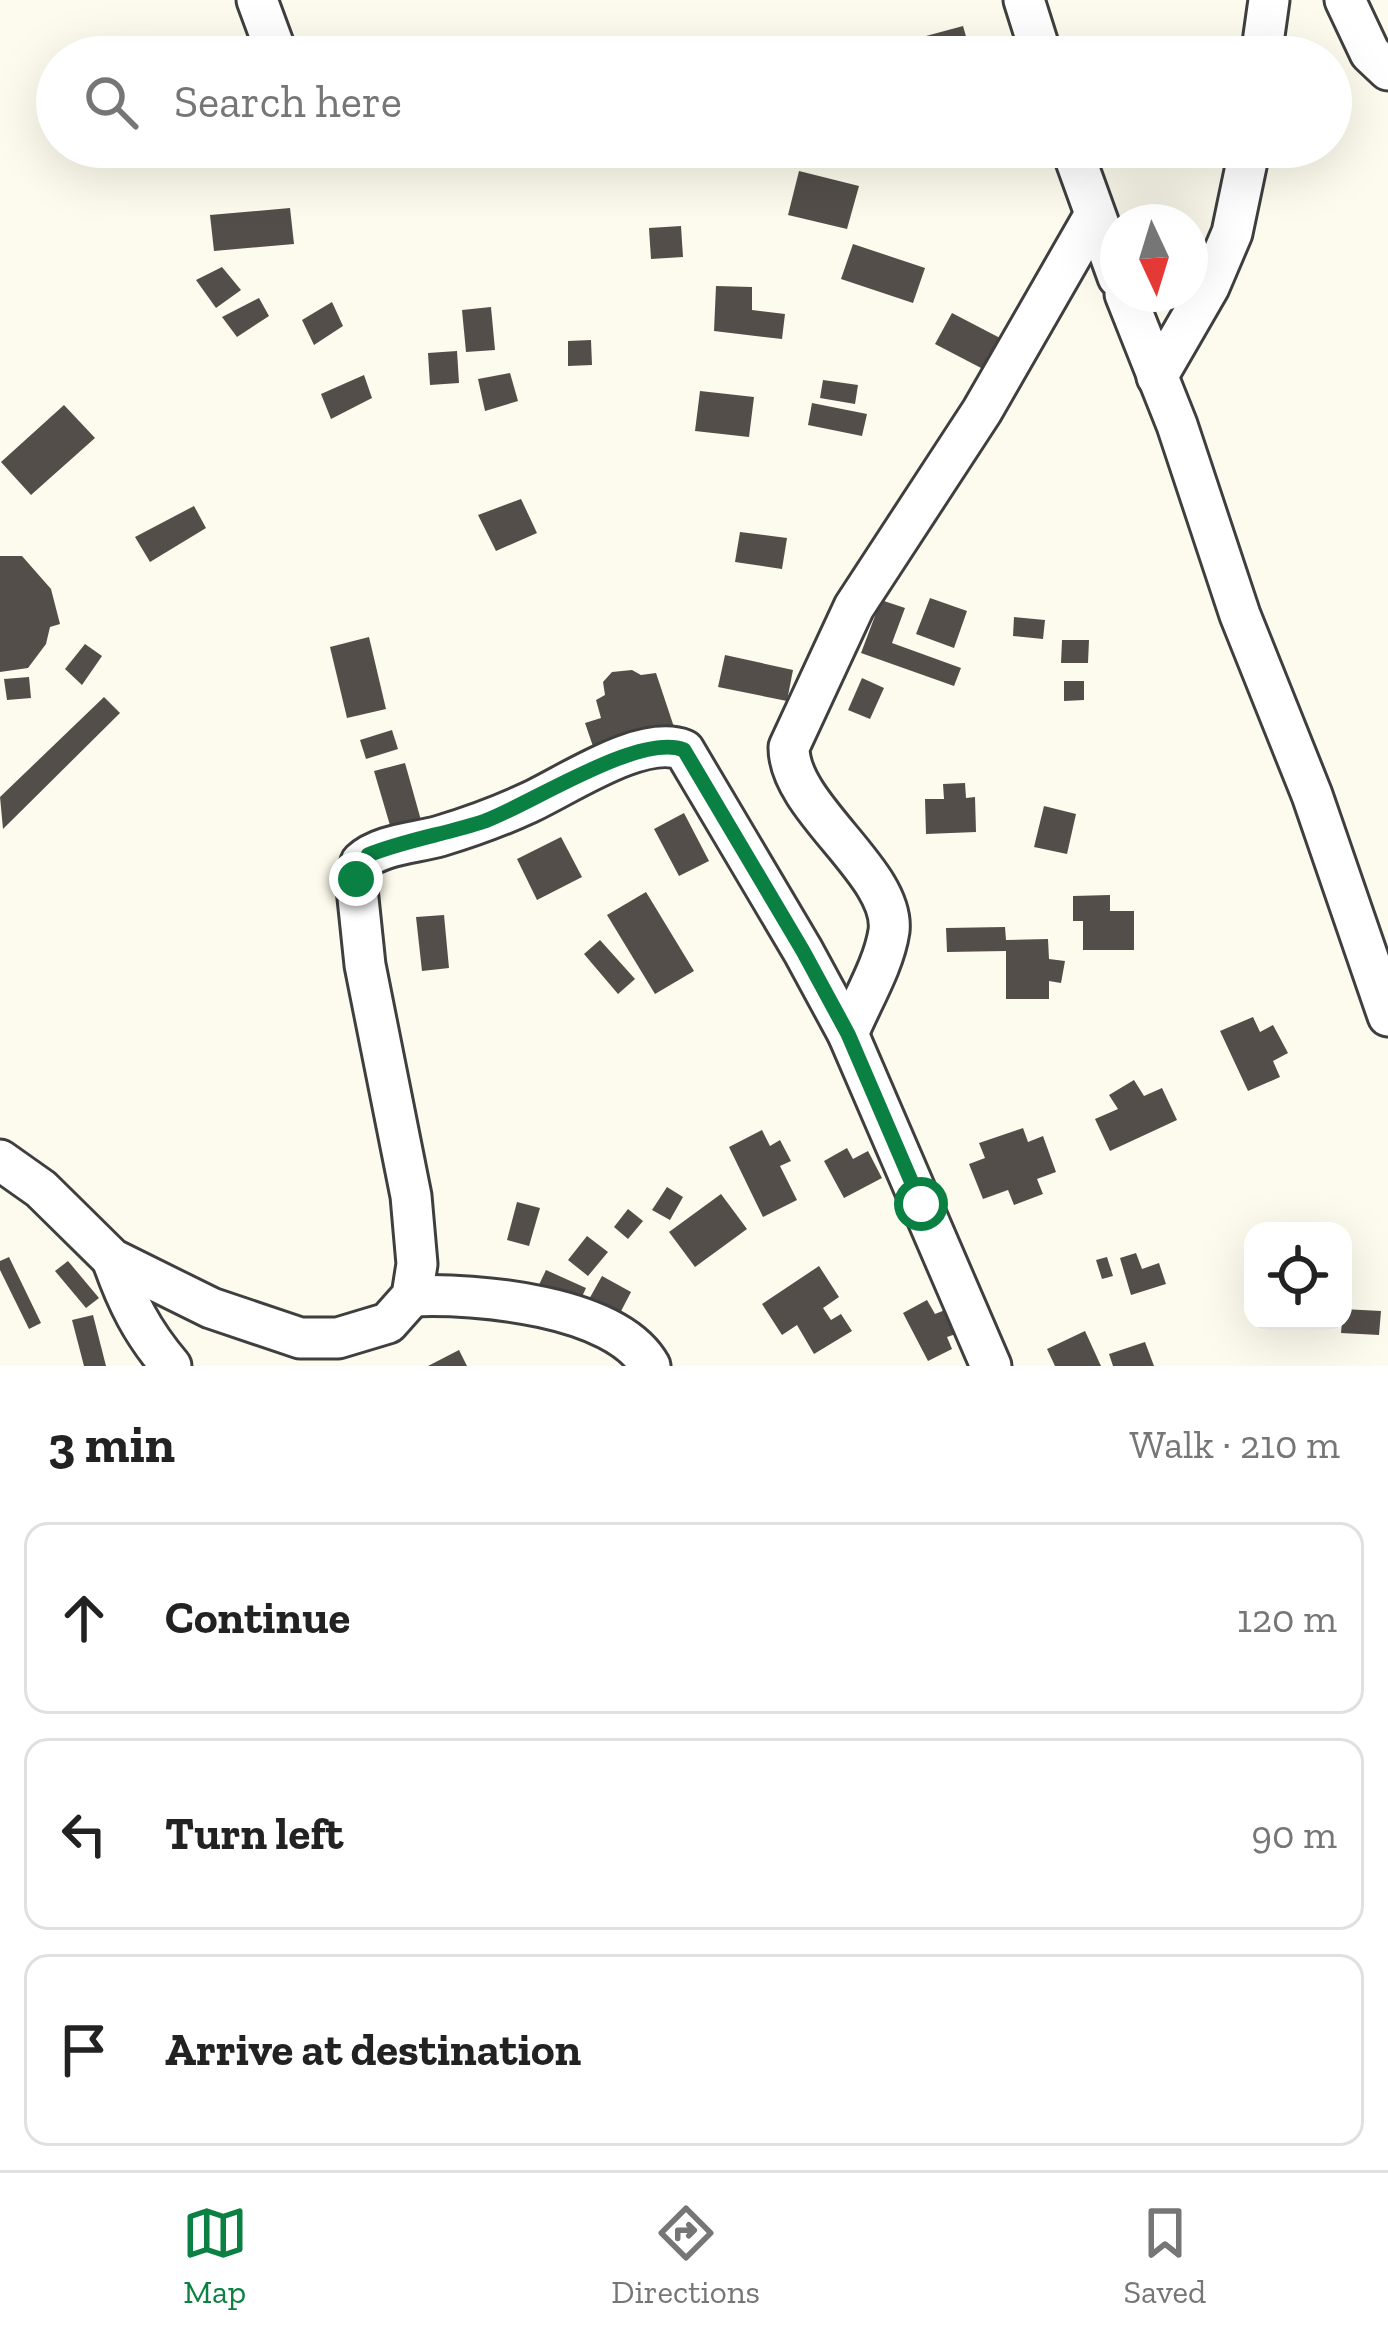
<!DOCTYPE html>
<html lang="en">
<head>
<meta charset="utf-8">
<style>
	body { margin:0; font-family:"Zilla Slab",serif; background:#f2f2f2; color:#222 }
	.controls { position:absolute; right:36px; bottom:36px; display:grid; overflow:hidden; border-radius:24px; box-shadow:0 12px 48px #0002 }
	.controls button { width:108px; height:108px; display:grid; place-items:center; padding:0; border:0; border-bottom:3px solid #e0e0e0; background:#fff; color:#222; font:60px sans-serif }
	.compass { position:absolute; left:1100px; top:204px; width:108px; height:108px; border-radius:50%; background:#fff; box-shadow:0 12px 48px #0002; rotate:176deg }
	.stop { position:absolute; width:36px; height:36px; margin:-27px; border:9px solid #0b8043; border-radius:50%; background:#fff }
	.stop.end { background:#0b8043; border-color:#fff; box-shadow:0 3px 12px #0008 }
	.list { margin:0; padding:0; list-style:none }
	h2 { display:flex; justify-content:space-between; align-items:center; height:156px; margin:0; padding:0 48px; font-size:51px }
	h2 small { font-size:39px; font-weight:400; color:#767676 }
	.list li { display:grid; grid-template-columns:78px 1fr auto; gap:36px; align-items:center; box-sizing:border-box; height:192px; margin:0 24px 24px; padding:0 24px; border:3px solid #e0e0e0; border-radius:24px }
	.list b { display:block; font-size:45px; white-space:nowrap }
	.list em { font-size:39px; font-style:normal; color:#767676 }
	.icon { flex:none; width:66px; height:66px; fill:none; stroke:currentColor; stroke-width:2; stroke-linecap:round; stroke-linejoin:round }
	.map { position:relative; flex:none; width:1388px; height:1366px; overflow:hidden }
	.search { position:absolute; background:#fff; box-shadow:0 12px 48px #0002; left:36px; right:36px; top:36px; height:132px; display:flex; align-items:center; gap:30px; box-sizing:border-box; padding:0 42px; border-radius:66px; color:#767676; font-size:45px }
	.sheet { height:804px; background:#fff }
	nav { display:flex; justify-content:space-around; align-items:center; box-sizing:border-box; height:168px; border-top:3px solid #e0e0e0; background:#fff; font-size:33px; color:#767676 }
	nav a { display:grid; justify-items:center; gap:6px }
	nav .on { color:#0b8043 }
	.map>svg:first-child { display:block }
	.building { fill:#534e49 }
	.lines { fill:none; stroke-linecap:round; stroke-linejoin:round }
	.minor-casing { stroke:#3f3f3f; stroke-width:45 }
	.minor { stroke:#fff; stroke-width:39 }
	.route { stroke:#0b8043; stroke-width:15 }
</style>
</head>
<body>
<div class="map">
<svg width="1388" height="1366" viewBox="0 0 1388 1366">
	<rect width="100%" height="100%" fill="#fdfbed"/>
	<g class="building">
		<polygon points="963,26 972,57 932,57 926,36"/>
		<polygon points="799,171 859,186 847,229 788,215"/>
		<polygon points="290,208 294,244 214,251 210,215"/>
		<polygon points="681,226 683,257 651,259 649,228"/>
		<polygon points="853,244 925,268 913,303 841,279"/>
		<polygon points="222,267 241,290 216,308 196,280"/>
		<polygon points="716,286 752,287 752,310 785,314 782,339 714,331"/>
		<polygon points="259,298 269,316 237,337 222,317"/>
		<polygon points="332,302 343,326 314,345 302,320"/>
		<polygon points="491,307 495,350 466,352 462,310"/>
		<polygon points="952,313 1000,338 983,369 935,344"/>
		<polygon points="591,340 592,365 568,366 568,341"/>
		<polygon points="457,351 459,383 430,385 428,353"/>
		<polygon points="510,373 518,401 485,411 478,379"/>
		<polygon points="364,375 372,398 331,419 321,394"/>
		<polygon points="823,380 858,385 855,404 820,398"/>
		<polygon points="700,391 754,397 749,437 695,431"/>
		<polygon points="812,403 867,414 862,436 808,425"/>
		<polygon points="64,405 95,438 31,495 1,462"/>
		<polygon points="521,499 537,533 496,551 478,515"/>
		<polygon points="194,506 206,528 150,562 135,537"/>
		<polygon points="740,532 787,538 782,569 735,562"/>
		<polygon points="0,556 22,556 51,589 60,624 50,627 46,644 28,668 0,672"/>
		<polygon points="930,598 967,611 954,648 916,634"/>
		<polygon points="881,600 905,608 892,643 961,668 954,686 861,653"/>
		<polygon points="1014,617 1045,620 1043,639 1013,636"/>
		<polygon points="369,637 386,709 347,718 330,647"/>
		<polygon points="1062,640 1089,640 1088,663 1061,663"/>
		<polygon points="85,644 102,656 82,685 65,669"/>
		<polygon points="725,655 793,670 787,701 718,687"/>
		<polygon points="632,670 641,675 656,673 675,730 596,755 585,723 601,718 596,700 605,695 603,682 612,672"/>
		<polygon points="29,677 31,698 7,700 4,679"/>
		<polygon points="862,678 884,688 870,719 848,710"/>
		<polygon points="1064,681 1084,681 1084,700 1064,701"/>
		<polygon points="104,697 120,713 3,829 0,797"/>
		<polygon points="392,730 398,749 366,759 360,740"/>
		<polygon points="405,763 424,831 394,839 374,771"/>
		<polygon points="965,783 966,798 975,797 976,832 926,834 925,799 944,799 943,784"/>
		<polygon points="1044,806 1076,814 1067,854 1034,847"/>
		<polygon points="684,813 709,861 679,876 654,829"/>
		<polygon points="561,837 582,877 537,900 517,859"/>
		<polygon points="646,892 694,971 655,994 607,915"/>
		<polygon points="1110,895 1110,911 1134,911 1134,950 1083,950 1083,921 1073,921 1073,896"/>
		<polygon points="444,915 449,968 422,971 416,917"/>
		<polygon points="1005,927 1006,940 1048,939 1049,959 1065,961 1061,983 1049,981 1049,999 1006,999 1006,951 947,952 946,928"/>
		<polygon points="600,940 635,979 618,994 584,954"/>
		<polygon points="1253,1017 1260,1032 1273,1025 1288,1053 1273,1061 1280,1077 1248,1091 1220,1031"/>
		<polygon points="1134,1080 1144,1096 1162,1088 1177,1120 1110,1151 1095,1119 1118,1109 1109,1095"/>
		<polygon points="1023,1128 1028,1142 1043,1136 1056,1172 1037,1179 1043,1194 1014,1205 1008,1190 983,1199 969,1164 985,1158 979,1143"/>
		<polygon points="762,1130 770,1146 780,1140 791,1161 780,1166 797,1200 763,1217 729,1147"/>
		<polygon points="847,1148 853,1159 868,1151 882,1178 844,1198 824,1161"/>
		<polygon points="667,1187 683,1197 670,1220 652,1210"/>
		<polygon points="721,1194 747,1229 695,1267 669,1232"/>
		<polygon points="517,1202 540,1208 529,1246 507,1240"/>
		<polygon points="628,1209 643,1221 628,1239 614,1227"/>
		<polygon points="587,1236 608,1252 588,1276 568,1260"/>
		<polygon points="1136,1253 1142,1269 1159,1263 1166,1284 1131,1295 1120,1258"/>
		<polygon points="9,1257 41,1323 29,1329 0,1270 0,1261"/>
		<polygon points="1107,1257 1113,1276 1102,1279 1096,1260"/>
		<polygon points="68,1261 99,1298 86,1308 55,1271"/>
		<polygon points="819,1266 839,1297 823,1308 831,1320 841,1314 852,1331 814,1354 797,1325 782,1335 762,1304"/>
		<polygon points="546,1270 586,1288 576,1310 536,1291"/>
		<polygon points="602,1276 631,1292 618,1317 588,1301"/>
		<polygon points="927,1300 935,1314 945,1310 956,1334 947,1337 952,1349 928,1361 903,1313"/>
		<polygon points="1343,1309 1381,1311 1379,1335 1341,1333"/>
		<polygon points="93,1315 106,1366 84,1366 72,1320"/>
		<polygon points="1085,1331 1101,1366 1055,1366 1047,1349"/>
		<polygon points="1145,1342 1154,1366 1113,1366 1109,1354"/>
		<polygon points="459,1350 467,1366 428,1366"/>
	</g>
	<g class="lines">
		<g class="minor-casing">
			<g id="minor">
				<polyline points="257,0 278,57"/>
				<polyline points="1024,0 1042,57"/>
				<polyline points="1345,0 1370,53 1388,70"/>
				<polyline points="1261,57 1269,0"/>
				<polyline points="1071,147 1118,277"/>
				<polyline points="1125,294 1177,425 1240,615 1312,795 1388,1016"/>
				<polyline points="1157,377 1209,287 1232,233 1250,147"/>
				<path d="M848 1034C861 1002 884 965 889 931 896 873 788 808 789 747L854 607 982 411 1094 216"/>
				<path d="M0 1160 41 1189 112 1259 211 1308 300 1338H338L388 1323 412 1296 417 1264 411 1196 365 965 356 879 361 862C380 844 416 843 440 836 470 827 500 816 528 803 566 786 642 733 684 750L803 951 848 1034 991 1366"/>
				<path d="M112 1259C127 1302 142 1332 171 1366"/>
				<path d="M412 1296C476 1293 616 1305 650 1366"/>
			</g>
		</g>
		<use href="#minor" class="minor"/>
	</g>
	<g class="lines">
		<path class="route" d="M356 879 368 855C405 840 446 834 485 821 531 804 640 732 684 750L803 951 848 1034 921 1204"/>
	</g>
</svg>
<div class="controls">
<button><svg class="icon" aria-label="locate" viewBox="0 0 24 24"><circle cx="12" cy="12" r="6"/><path d="M12 2v4M12 18v4M2 12h4M18 12h4"/></svg></button>
</div>
<svg class="compass" viewBox="-18 -18 36 36"><path d="M0-13l5 13h-10z" fill="#e53935"/><path d="M0 13l5-13h-10z" fill="#767676"/></svg>
<div class="stop" style="left:921px;top:1204px"></div>
<div class="stop end" style="left:356px;top:879px"></div>
<div class="search"><svg class="icon" aria-label="search" viewBox="0 0 24 24"><circle cx="10" cy="10" r="6"/><path d="M15 15l6 6"/></svg>Search here</div>
</div>
<section class="sheet">
<h2>3 min<small>Walk · 210 m</small></h2>
<ul class="list">
<li><svg class="icon" aria-label="ahead" viewBox="0 0 24 24"><path d="M12 20V5M6 11l6-6 6 6"/></svg><div><b>Continue</b></div><em>120 m</em></li>
<li><svg class="icon" aria-label="left" viewBox="0 0 24 24"><path d="M17 20v-9H6M10 6l-5 5 5 5"/></svg><div><b>Turn left</b></div><em>90 m</em></li>
<li><svg class="icon" aria-label="arrive" viewBox="0 0 24 24"><path d="M6 21V4h12l-3 4 3 4H6"/></svg><div><b>Arrive at destination</b></div></li>
</ul>
</section>
<nav>
<a class="on"><svg class="icon" aria-label="map" viewBox="0 0 24 24"><path d="M3 6l6-2 6 2 6-2v14l-6 2-6-2-6 2zM9 4v14M15 6v14"/></svg>Map</a>
<a><svg class="icon" aria-label="directions" viewBox="0 0 24 24"><path d="M12 3l9 9-9 9-9-9zM9 14v-3h6M13 9l2 2-2 2"/></svg>Directions</a>
<a><svg class="icon" aria-label="saved" viewBox="0 0 24 24"><path d="M7 4h10v16l-5-4-5 4z"/></svg>Saved</a>
</nav>
</body>
</html>
